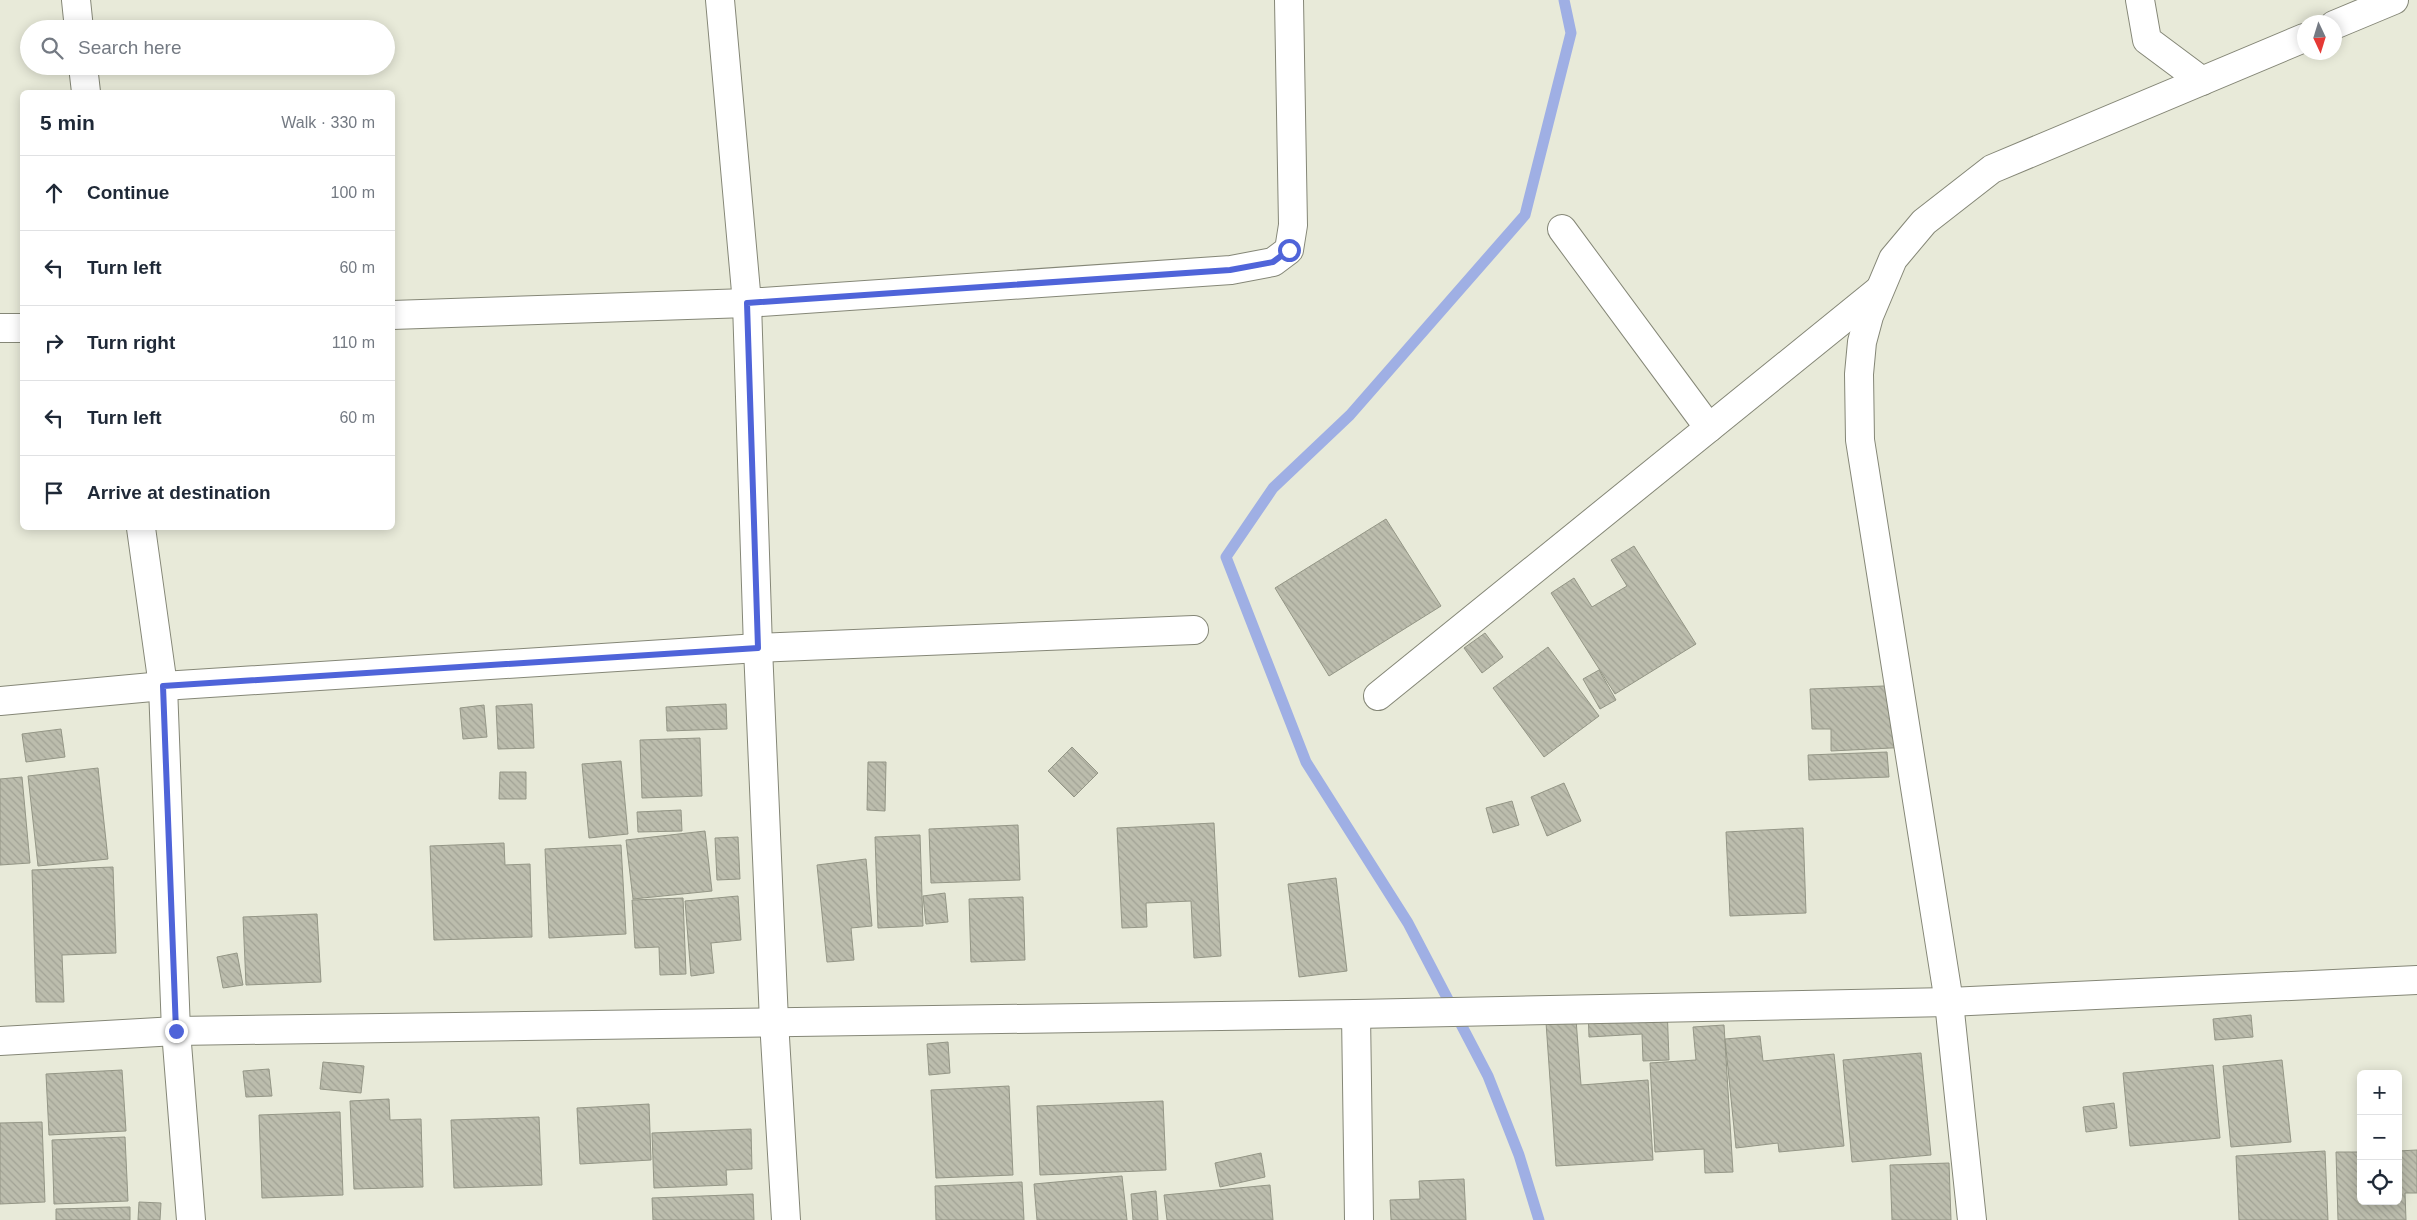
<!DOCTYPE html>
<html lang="en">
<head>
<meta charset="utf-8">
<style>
	body { margin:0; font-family:Helvetica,sans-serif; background:#f2f2f3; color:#1f2937 }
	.controls { position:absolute; right:15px; bottom:15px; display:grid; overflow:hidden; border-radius:8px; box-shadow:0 2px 12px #0003 }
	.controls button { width:45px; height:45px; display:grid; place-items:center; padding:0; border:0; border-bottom:1px solid #e0e1e3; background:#fff; color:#1f2937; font:25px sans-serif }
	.compass { position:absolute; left:2297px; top:15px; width:45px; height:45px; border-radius:50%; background:#fff; box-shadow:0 2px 12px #0003; rotate:176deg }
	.stop { position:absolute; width:15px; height:15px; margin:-11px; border:4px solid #4f64d9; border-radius:50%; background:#fff }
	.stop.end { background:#4f64d9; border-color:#fff; box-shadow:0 1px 5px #0008 }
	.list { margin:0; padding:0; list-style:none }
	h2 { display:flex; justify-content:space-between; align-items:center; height:65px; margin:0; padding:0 20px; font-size:21px }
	h2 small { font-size:16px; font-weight:400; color:#747a83 }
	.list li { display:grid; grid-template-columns:32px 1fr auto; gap:15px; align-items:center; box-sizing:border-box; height:75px; padding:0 20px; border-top:1px solid #e0e1e3 }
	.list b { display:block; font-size:19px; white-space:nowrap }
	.list em { font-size:16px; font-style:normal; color:#747a83 }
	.icon { flex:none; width:28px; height:28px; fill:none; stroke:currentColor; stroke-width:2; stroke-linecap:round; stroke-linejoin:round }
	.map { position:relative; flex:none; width:2417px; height:1220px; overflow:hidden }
	.search { position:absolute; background:#fff; box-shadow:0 2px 12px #0003; left:20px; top:20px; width:375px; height:55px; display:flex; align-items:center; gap:12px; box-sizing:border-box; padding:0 18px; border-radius:28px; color:#747a83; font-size:19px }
	.panel { position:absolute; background:#fff; box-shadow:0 2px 12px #0003; left:20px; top:90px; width:375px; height:440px; border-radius:8px }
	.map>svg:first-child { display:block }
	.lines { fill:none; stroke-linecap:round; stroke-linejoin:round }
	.stream { stroke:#9fafe4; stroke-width:11 }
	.building { fill:url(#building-back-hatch); stroke:#949686 }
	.minor-casing { stroke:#858777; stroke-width:30 }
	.minor { stroke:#fff; stroke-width:28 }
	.route { stroke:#4f64d9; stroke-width:6 }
</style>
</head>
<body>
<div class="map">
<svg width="2417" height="1220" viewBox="0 0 2417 1220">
	<defs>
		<pattern id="building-back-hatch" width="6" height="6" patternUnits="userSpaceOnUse" patternTransform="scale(1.25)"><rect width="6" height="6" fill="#bcbdad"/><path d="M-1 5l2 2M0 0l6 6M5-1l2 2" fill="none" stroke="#a1a295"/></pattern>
	</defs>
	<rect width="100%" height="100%" fill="#e8ead9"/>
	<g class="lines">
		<polyline class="stream" points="1539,1220 1519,1155 1488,1076 1408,923 1306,762 1226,557 1273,488 1350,415 1525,215 1571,33 1564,0"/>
	</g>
	<g class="building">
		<polygon points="1386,519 1441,606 1329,676 1275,588"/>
		<polygon points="1634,546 1696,644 1615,694 1551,593 1574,578 1592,607 1627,586 1611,560"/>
		<polygon points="1485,633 1503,657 1482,673 1464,648"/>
		<polygon points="1548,647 1599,716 1544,757 1493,688"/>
		<polygon points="1599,670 1616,700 1600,709 1583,679"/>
		<polygon points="1908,685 1911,747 1831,751 1831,729 1812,729 1810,689"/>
		<polygon points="532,704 534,748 498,749 496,706"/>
		<polygon points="726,704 727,729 667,731 666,707"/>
		<polygon points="484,705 487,737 463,739 460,708"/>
		<polygon points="61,729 65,757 26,762 22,734"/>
		<polygon points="700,738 702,796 642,798 640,740"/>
		<polygon points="1072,747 1098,773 1074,797 1048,771"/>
		<polygon points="1887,752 1889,777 1809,780 1808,755"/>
		<polygon points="621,761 628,834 589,838 582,764"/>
		<polygon points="868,762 886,762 885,811 867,810"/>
		<polygon points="98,768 108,859 38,866 28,776"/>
		<polygon points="500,772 526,772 526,799 499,799"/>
		<polygon points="22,777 30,863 0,865 0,779"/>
		<polygon points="1564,783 1581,821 1547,836 1531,797"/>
		<polygon points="1512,801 1519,825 1493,833 1486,808"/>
		<polygon points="681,810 682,831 638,832 637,812"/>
		<polygon points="1214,823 1221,956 1194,958 1191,901 1146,903 1147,927 1122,928 1117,828"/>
		<polygon points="1018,825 1020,880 931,883 929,829"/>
		<polygon points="1803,828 1806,913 1730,916 1726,832"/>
		<polygon points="705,831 712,891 633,899 626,840"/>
		<polygon points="920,835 923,926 878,928 875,837"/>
		<polygon points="738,837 740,879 717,880 715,838"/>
		<polygon points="504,843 505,865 530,864 532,937 434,940 430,846"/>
		<polygon points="621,845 626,934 549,938 545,849"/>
		<polygon points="866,859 872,926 851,928 854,960 827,962 817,865"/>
		<polygon points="113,867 116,953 62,955 64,1002 36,1002 32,870"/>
		<polygon points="1336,878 1347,971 1299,977 1288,884"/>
		<polygon points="945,893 948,922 926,924 923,896"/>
		<polygon points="738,896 741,940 711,943 714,973 691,976 685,901"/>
		<polygon points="1023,897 1025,960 971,962 969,899"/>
		<polygon points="683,898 686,974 660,975 659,947 635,948 632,900"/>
		<polygon points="317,914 321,982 246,985 243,917"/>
		<polygon points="237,953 243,985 223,988 217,957"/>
		<polygon points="1667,1005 1669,1060 1643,1061 1642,1034 1589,1037 1588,1009"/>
		<polygon points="1575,1006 1581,1085 1648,1080 1653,1160 1556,1166 1545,1008"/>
		<polygon points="2251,1015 2253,1037 2215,1040 2213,1019"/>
		<polygon points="1724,1025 1733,1172 1705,1173 1704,1149 1655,1152 1650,1063 1696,1060 1693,1027"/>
		<polygon points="1760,1036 1763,1061 1834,1054 1844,1146 1779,1152 1778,1143 1736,1148 1725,1039"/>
		<polygon points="948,1042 950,1073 929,1075 927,1044"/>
		<polygon points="1921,1053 1931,1155 1852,1162 1843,1060"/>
		<polygon points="2282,1060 2291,1142 2231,1147 2223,1066"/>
		<polygon points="323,1062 364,1066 361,1093 320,1089"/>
		<polygon points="2213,1065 2220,1138 2130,1146 2123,1073"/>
		<polygon points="269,1069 272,1096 246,1097 243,1071"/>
		<polygon points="122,1070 126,1131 49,1135 46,1074"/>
		<polygon points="1009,1086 1013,1175 936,1178 931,1090"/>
		<polygon points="389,1099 390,1120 421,1119 423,1187 354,1189 350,1101"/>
		<polygon points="1163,1101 1166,1170 1040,1175 1037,1106"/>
		<polygon points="2114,1103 2117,1128 2086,1132 2083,1107"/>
		<polygon points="649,1104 651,1160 580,1164 577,1108"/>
		<polygon points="340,1112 343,1195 262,1198 259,1115"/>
		<polygon points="539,1117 542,1185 454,1188 451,1120"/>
		<polygon points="42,1122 45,1202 0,1204 0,1123"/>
		<polygon points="751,1129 752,1169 726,1170 727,1185 654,1188 652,1133"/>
		<polygon points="125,1137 128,1201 54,1204 52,1140"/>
		<polygon points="2417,1150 2417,1193 2405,1193 2406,1220 2338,1220 2336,1152 2361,1152 2361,1201 2398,1201 2398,1151"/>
		<polygon points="2325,1151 2328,1220 2239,1220 2236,1156"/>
		<polygon points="1261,1153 1265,1177 1220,1187 1215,1163"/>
		<polygon points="1949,1163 1951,1220 1892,1220 1890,1165"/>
		<polygon points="1122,1176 1127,1220 1037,1220 1034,1184"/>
		<polygon points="1464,1179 1466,1220 1391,1220 1390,1200 1420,1199 1419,1181"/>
		<polygon points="1022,1182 1024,1220 936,1220 935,1186"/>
		<polygon points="1270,1185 1273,1220 1167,1220 1164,1195"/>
		<polygon points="1156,1191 1158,1220 1133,1220 1131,1194"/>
		<polygon points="753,1194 754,1220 653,1220 652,1198"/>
		<polygon points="139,1202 161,1203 160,1220 138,1220"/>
		<polygon points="130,1207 130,1220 56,1220 56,1209"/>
	</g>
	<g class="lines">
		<g class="minor-casing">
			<g id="minor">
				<polyline points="76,0 79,29"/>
				<polyline points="720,0 747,303 758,648 774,1021 786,1220"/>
				<polyline points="2140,0 2147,40 2202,81"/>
				<polyline points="2334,25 2394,0"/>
				<polyline points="83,66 86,92"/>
				<polyline points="1562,229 1709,428"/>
				<polyline points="392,315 747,303 1231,270 1273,262 1289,250 1293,225 1289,0"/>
				<polyline points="0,328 22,328"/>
				<polyline points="141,528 163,686 176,1031 191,1220"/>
				<polyline points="1378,696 1878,291"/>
				<polyline points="0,701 163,686 758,648 1194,630"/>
				<polyline points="1356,1014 1359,1220"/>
				<polyline points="0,1041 176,1031 1356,1014 1949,1002 2417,980"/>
				<polyline points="1972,1220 1949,1002 1860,440 1859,374 1862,342 1869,316 1893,259 1924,222 1992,169 2304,38"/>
			</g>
		</g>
		<use href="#minor" class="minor"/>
	</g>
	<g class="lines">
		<polyline class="route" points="176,1031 163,686 758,648 747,303 1230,270 1273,262 1289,250"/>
	</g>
</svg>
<div class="controls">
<button>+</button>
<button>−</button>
<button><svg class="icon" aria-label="locate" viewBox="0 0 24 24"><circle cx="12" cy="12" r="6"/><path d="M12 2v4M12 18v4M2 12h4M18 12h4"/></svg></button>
</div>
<svg class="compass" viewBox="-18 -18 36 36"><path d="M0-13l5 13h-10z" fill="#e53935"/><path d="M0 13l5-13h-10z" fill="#747a83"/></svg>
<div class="stop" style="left:1289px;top:250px"></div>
<div class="stop end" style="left:176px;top:1031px"></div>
<div class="search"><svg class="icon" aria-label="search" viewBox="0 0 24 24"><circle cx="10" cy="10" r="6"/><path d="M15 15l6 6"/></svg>Search here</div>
<section class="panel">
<h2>5 min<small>Walk · 330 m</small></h2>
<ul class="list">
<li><svg class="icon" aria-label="ahead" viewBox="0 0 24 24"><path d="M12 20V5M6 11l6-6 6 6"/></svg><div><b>Continue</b></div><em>100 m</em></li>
<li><svg class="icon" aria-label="left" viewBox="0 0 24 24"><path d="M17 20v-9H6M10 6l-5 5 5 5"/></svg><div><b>Turn left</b></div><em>60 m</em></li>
<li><svg class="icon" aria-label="right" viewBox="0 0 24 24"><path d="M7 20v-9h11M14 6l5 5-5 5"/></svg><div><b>Turn right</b></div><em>110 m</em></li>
<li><svg class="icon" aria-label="left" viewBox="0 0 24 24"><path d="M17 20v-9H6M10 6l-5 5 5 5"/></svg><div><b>Turn left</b></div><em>60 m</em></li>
<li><svg class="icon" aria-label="arrive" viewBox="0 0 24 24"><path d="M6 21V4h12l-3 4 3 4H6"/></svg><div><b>Arrive at destination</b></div></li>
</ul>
</section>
</div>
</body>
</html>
